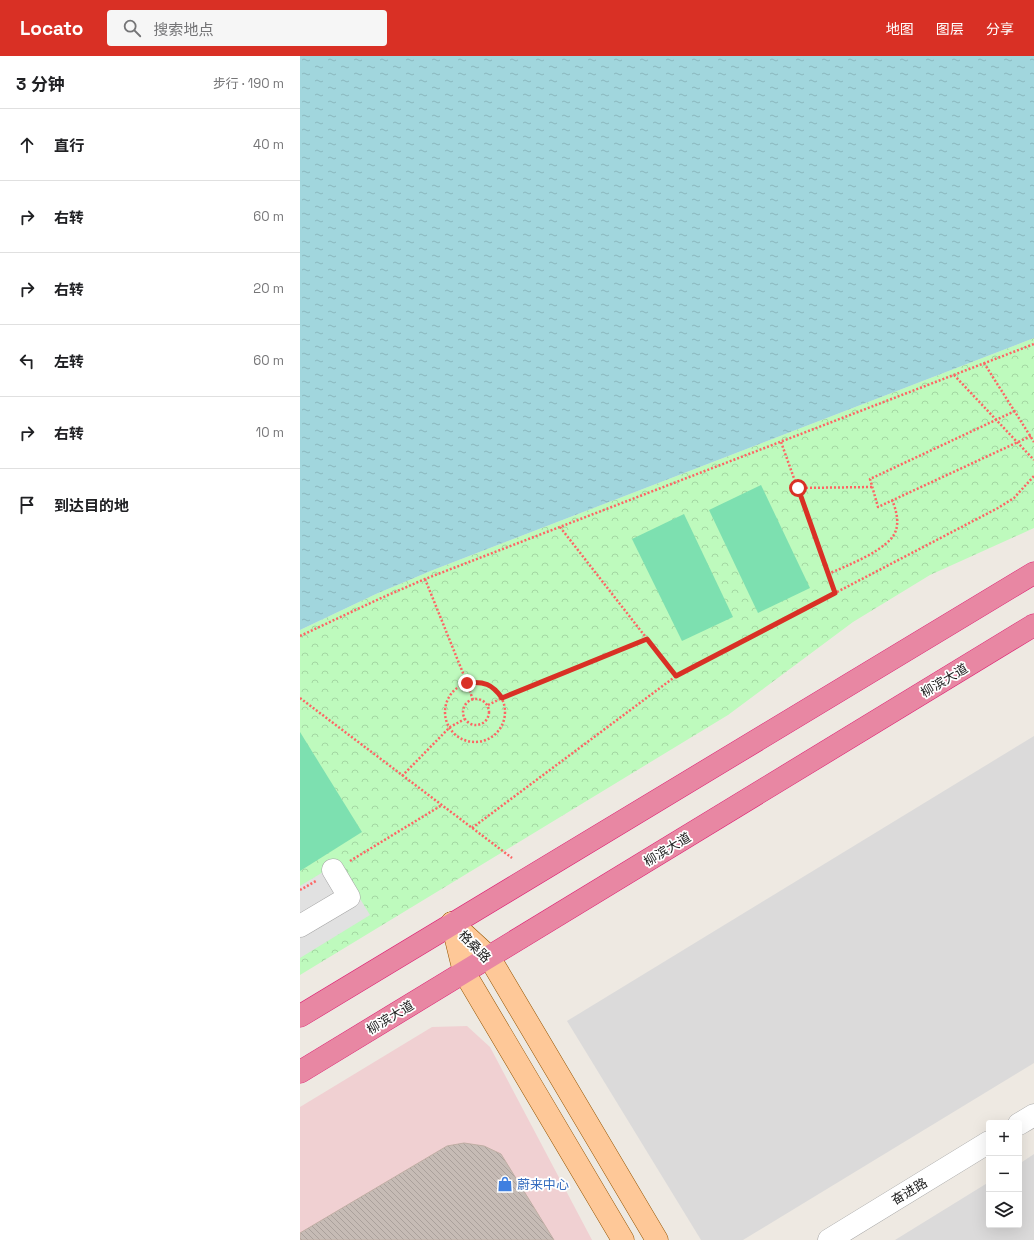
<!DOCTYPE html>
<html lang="zh">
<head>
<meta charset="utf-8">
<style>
	body { margin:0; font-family:"Space Grotesk","Noto Sans SC",sans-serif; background:#f6f6f6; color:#202124 }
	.controls { position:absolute; right:12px; bottom:12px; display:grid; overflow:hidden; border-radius:4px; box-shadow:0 4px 16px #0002 }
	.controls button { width:36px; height:36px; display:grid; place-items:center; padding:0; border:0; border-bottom:1px solid #e0e0e0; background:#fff; color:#202124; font:20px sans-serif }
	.stop { position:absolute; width:12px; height:12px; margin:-9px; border:3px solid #d93025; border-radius:50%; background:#fff }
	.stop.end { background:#d93025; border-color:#fff; box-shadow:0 1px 4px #0008 }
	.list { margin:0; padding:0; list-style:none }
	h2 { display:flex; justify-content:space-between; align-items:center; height:52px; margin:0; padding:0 16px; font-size:17px }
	h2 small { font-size:13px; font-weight:400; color:#757577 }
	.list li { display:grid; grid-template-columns:26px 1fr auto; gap:12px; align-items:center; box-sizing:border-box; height:72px; padding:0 16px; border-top:1px solid #e0e0e0 }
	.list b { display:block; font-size:15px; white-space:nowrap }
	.list em { font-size:13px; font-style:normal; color:#757577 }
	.icon { flex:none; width:22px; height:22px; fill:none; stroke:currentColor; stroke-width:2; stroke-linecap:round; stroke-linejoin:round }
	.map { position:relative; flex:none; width:734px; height:1184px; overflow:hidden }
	header { display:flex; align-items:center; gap:24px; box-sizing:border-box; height:56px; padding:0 20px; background:#d93025; color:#fff }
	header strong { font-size:19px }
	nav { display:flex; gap:22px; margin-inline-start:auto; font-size:14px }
	.search { width:280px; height:36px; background:#f6f6f6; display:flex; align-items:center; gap:10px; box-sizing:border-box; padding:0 14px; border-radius:4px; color:#757577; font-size:15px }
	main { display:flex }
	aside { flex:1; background:#fff }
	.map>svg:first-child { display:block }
	.residential { fill:#dbdada }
	.commercial { fill:#f0d0d2 }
	.park { fill:url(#park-crowns) }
	.pitch { fill:#7de0b0 }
	.parking { fill:#e1e1e1 }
	.water { fill:url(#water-ripples) }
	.building { fill:url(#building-back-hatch); stroke:#c0aea4 }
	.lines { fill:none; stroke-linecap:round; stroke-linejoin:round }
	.minor-casing { stroke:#a4a4a4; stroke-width:23 }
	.major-casing { stroke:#955500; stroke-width:23 }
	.highway-casing { stroke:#dc1f72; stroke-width:23 }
	.path { stroke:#fd6564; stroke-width:2.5; stroke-dasharray:2 2; stroke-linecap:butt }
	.minor { stroke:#fff; stroke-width:22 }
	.major { stroke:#fec898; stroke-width:22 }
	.highway { stroke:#e887a3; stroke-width:22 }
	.route { stroke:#d93025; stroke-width:5 }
	.labels { text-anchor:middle; stroke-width:3.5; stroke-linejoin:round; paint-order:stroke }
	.street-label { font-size:13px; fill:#1d1d1d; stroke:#fff }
	.shop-label { font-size:13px; fill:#366cbe; stroke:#fff; text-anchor:start }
</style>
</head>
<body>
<header>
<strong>Locato</strong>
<div class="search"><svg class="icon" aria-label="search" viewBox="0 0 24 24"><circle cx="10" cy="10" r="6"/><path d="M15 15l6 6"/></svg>搜索地点</div>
<nav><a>地图</a><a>图层</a><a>分享</a></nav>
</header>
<main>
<aside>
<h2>3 分钟<small>步行 · 190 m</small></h2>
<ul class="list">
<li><svg class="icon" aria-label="ahead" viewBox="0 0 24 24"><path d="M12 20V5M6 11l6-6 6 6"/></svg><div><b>直行</b></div><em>40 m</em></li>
<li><svg class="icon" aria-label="right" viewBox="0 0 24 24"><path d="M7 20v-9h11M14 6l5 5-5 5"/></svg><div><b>右转</b></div><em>60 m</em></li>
<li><svg class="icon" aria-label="right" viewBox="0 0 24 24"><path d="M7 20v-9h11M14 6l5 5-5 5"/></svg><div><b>右转</b></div><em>20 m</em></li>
<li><svg class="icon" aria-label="left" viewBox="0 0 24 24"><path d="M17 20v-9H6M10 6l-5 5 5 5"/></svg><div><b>左转</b></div><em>60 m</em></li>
<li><svg class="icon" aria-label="right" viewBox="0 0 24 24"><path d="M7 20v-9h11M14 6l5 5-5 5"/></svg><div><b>右转</b></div><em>10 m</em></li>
<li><svg class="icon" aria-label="arrive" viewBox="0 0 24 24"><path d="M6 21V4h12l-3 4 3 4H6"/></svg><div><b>到达目的地</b></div></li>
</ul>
</aside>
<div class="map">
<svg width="734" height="1184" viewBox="0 0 734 1184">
	<defs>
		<pattern id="park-crowns" width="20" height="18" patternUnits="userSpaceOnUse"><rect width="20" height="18" fill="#befabd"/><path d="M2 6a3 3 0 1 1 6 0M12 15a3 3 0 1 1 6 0" fill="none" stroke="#a3d6a2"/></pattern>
		<pattern id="water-ripples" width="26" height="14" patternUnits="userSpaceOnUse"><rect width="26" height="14" fill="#a1d6dd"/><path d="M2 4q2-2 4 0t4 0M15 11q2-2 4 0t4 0" fill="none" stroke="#8ab7bd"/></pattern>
		<pattern id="building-back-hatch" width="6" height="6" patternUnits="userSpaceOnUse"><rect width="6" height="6" fill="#c6bbb5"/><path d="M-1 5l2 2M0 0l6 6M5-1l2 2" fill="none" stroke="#aaa09b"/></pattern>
	</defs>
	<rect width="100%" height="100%" fill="#eee9e2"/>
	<g class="residential">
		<polygon points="734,680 734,1007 443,1184 401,1184 267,965"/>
		<polygon points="734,1098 734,1184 595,1184 689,1126 689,1169 719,1169 719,1108"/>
	</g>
	<polygon class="commercial" points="167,970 190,991 292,1184 0,1184 0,1051 132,971"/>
	<polygon class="park" points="734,282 734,472 630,519 553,566 428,659 0,919 0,574 76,538 133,514"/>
	<g class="pitch">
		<polygon points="461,429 510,532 458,557 409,454"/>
		<polygon points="384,458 433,561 382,585 332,483"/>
		<polygon points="0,676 62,776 0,815"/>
	</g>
	<polygon class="parking" points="38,807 70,859 0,902 0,830"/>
	<polygon class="water" points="0,0 734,0 734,282 133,514 76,538 0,574"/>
	<polygon class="building" points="164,1087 184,1090 201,1098 254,1184 0,1184 0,1177 147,1090"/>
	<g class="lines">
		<g class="minor-casing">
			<g id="minor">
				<polyline points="0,870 49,841 33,814"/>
				<polyline points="719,1068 734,1059"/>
				<polyline points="529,1184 689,1086"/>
			</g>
		</g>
		<g class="major-casing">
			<g id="major">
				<polyline points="152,867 189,901 357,1184"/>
				<polyline points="152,867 164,916 323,1184"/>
			</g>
		</g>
		<g class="highway-casing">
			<g id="highway">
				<polyline points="0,960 734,517"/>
				<polyline points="0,1016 734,569"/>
			</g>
		</g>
		<g class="path">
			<polyline points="684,307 734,386"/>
			<polyline points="654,319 734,404"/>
			<polyline points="715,355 570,423 578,451 731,380"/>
			<polyline points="481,386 535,537"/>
			<polyline points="498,432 572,431"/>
			<polyline points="260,471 376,620"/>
			<path d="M528 518C546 510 591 493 596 474 599 465 596 453 592 444"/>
			<polyline points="125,523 167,627 173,644"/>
			<polyline points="0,580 79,543 125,523 734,288"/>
			<circle cx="175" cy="656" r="30"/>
			<polyline points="0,642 212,802"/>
			<circle cx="176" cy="656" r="13"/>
			<polyline points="188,649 202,642 347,583"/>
			<polyline points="102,720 150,671 165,663"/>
			<polyline points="172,772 376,620 698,452 714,442 734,420"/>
			<polyline points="50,805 142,749"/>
			<polyline points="0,834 16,825"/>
		</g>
		<use href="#minor" class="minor"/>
		<use href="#major" class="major"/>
		<use href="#highway" class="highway"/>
	</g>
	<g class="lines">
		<path class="route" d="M167 627C184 625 192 628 202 642L347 583 376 620 535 537 498 432"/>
	</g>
	<defs>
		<g id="shop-bare" transform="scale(1.2)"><path d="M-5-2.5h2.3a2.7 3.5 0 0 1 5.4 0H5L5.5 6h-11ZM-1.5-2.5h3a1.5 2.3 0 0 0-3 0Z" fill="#3f7fe0" stroke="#fff" stroke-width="2.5" paint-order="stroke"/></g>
	</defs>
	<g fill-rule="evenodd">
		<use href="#shop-bare" x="205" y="1128"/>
	</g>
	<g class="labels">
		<g class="street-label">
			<text transform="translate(644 624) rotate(-31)" y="5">柳滨大道</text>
			<text transform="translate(367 793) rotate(-31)" y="5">柳滨大道</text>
			<text transform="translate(175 890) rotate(45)" y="5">格桑路</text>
			<text transform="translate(90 961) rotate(-31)" y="5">柳滨大道</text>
			<text transform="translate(609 1135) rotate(-31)" y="5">奋进路</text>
		</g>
		<g class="shop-label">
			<text x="217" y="1133">蔚来中心</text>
		</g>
	</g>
</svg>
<div class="controls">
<button>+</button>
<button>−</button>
<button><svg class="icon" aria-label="layers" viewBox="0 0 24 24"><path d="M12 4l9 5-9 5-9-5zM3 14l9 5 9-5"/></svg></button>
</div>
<div class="stop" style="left:498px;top:432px"></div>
<div class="stop end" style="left:167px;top:627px"></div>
</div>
</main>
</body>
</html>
